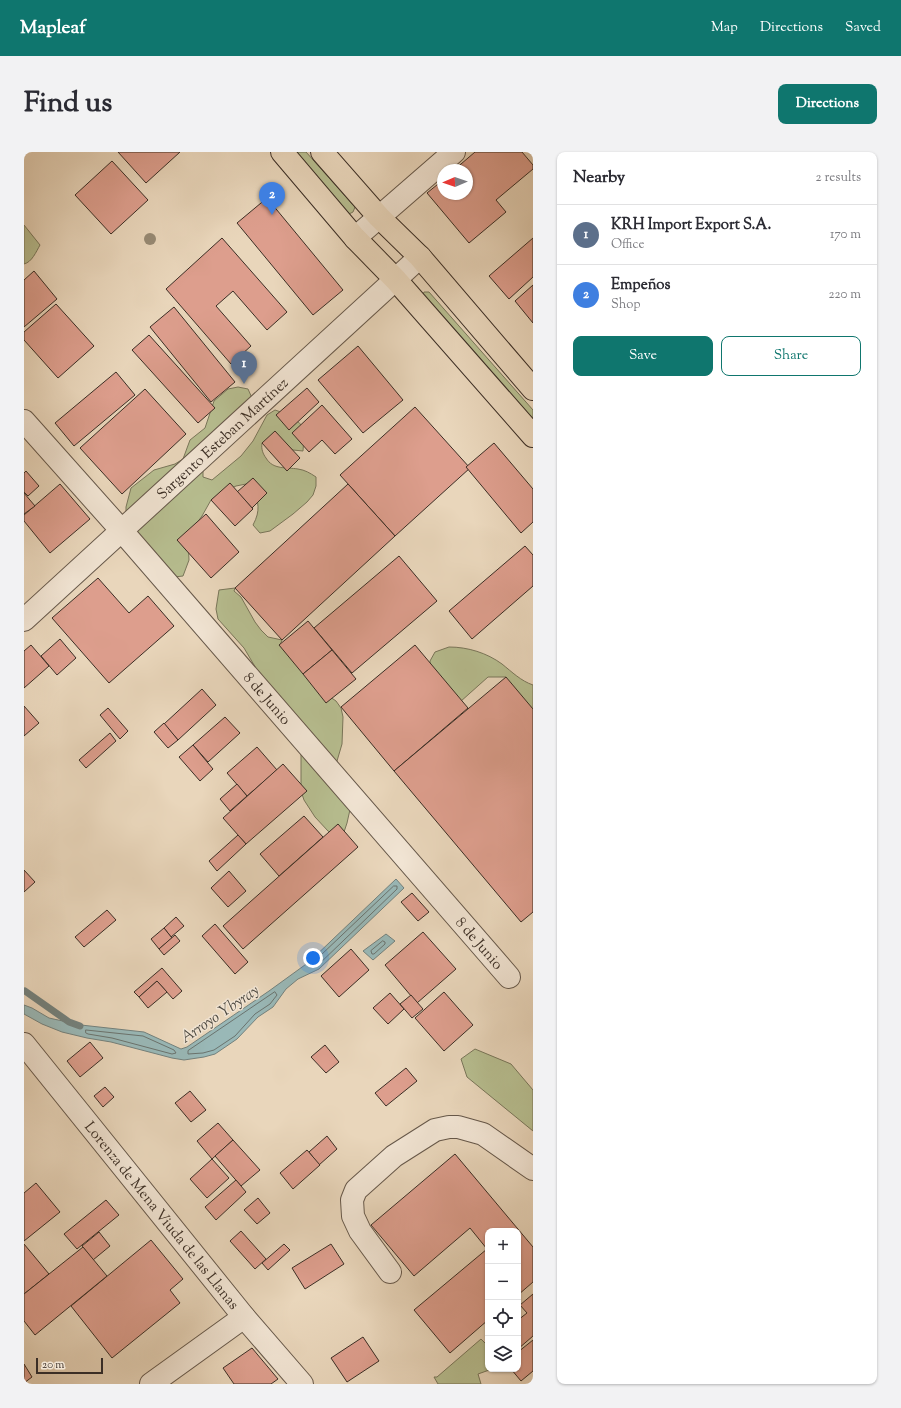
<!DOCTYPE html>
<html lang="en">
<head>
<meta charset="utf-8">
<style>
	body { margin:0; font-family:"Sorts Mill Goudy",serif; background:#f2f2f3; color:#2b2b33 }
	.controls { position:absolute; right:12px; bottom:12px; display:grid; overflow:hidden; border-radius:8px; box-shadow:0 1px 3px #0004 }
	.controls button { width:36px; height:36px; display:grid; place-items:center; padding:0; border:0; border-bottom:1px solid #e1e1e2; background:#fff; color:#2b2b33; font:20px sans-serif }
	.compass { position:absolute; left:413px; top:12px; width:36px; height:36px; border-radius:50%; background:#fff; box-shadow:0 1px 3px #0004; rotate:268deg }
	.scale { position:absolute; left:12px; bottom:10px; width:67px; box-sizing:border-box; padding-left:4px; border:2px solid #3b2e25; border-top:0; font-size:11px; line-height:14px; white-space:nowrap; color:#3b2e25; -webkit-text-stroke:3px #f1e4d3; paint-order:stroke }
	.you { position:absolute; left:289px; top:806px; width:14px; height:14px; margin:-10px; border:3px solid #fff; border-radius:50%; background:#1a73e8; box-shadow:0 0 0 6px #1a73e833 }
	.badge { display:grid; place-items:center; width:26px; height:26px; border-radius:50%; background:#0f766e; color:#fff; font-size:13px; font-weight:700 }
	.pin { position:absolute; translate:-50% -33px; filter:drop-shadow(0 1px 2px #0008) }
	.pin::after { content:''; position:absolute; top:21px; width:14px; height:12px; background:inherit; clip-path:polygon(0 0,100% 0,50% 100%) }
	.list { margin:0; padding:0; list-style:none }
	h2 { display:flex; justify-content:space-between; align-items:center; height:52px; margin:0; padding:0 16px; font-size:17px }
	h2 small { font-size:13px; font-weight:400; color:#7c7c81 }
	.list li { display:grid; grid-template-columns:26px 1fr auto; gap:12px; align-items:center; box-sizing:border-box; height:60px; padding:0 16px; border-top:1px solid #e1e1e2 }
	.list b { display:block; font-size:15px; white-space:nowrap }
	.list p { margin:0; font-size:13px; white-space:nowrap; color:#7c7c81 }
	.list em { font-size:13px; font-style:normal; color:#7c7c81 }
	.actions { display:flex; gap:8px; padding:12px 16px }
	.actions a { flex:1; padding:9px 0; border:1px solid #0f766e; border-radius:8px; text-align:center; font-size:14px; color:#0f766e }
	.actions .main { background:#0f766e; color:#fff }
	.icon { flex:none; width:22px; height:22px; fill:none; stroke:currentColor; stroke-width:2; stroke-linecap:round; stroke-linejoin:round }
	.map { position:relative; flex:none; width:509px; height:1232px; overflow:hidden; border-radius:8px }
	header { display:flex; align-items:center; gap:24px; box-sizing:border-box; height:56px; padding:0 20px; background:#0f766e; color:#fff }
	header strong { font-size:19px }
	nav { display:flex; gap:22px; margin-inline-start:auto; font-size:14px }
	.intro { display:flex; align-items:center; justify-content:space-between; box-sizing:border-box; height:96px; padding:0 24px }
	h1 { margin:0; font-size:28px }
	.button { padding:10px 18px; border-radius:8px; background:#0f766e; color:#fff; font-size:14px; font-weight:700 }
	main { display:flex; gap:24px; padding:0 24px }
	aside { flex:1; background:#fff; border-radius:8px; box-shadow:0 1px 3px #0004 }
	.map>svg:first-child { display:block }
	.green { fill:#b7be90; stroke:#79765a }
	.water { fill:#99b8b7; stroke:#73817d }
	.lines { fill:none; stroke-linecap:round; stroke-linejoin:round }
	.shore { stroke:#6a736e; stroke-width:1 }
	.stream { stroke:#73817d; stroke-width:7 }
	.building { fill:#dd9e8d; stroke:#3b2e25 }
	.minor-casing { stroke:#66584a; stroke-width:24 }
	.highway-casing { stroke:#3b2e25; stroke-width:24 }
	.minor { stroke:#f1e4d3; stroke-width:22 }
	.highway { stroke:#e9d6bb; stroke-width:22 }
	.tree { fill:#978a74 }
	.labels { text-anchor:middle; stroke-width:3; stroke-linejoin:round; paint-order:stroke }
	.street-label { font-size:15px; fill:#3b2e25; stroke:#f1e4d3 }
	.water-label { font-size:16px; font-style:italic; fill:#4e4a42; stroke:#f1e4d3 }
</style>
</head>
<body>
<header>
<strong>Mapleaf</strong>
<nav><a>Map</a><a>Directions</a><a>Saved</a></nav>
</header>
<div class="intro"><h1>Find us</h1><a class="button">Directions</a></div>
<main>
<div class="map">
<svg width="509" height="1232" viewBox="0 0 509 1232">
	<rect width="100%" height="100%" fill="#e9d6bb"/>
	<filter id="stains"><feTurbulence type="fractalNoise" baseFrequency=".005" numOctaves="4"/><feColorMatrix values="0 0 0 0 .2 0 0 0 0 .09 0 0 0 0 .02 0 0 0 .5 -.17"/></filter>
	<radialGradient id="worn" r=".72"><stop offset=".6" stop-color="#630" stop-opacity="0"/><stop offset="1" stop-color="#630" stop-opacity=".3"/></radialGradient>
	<g class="green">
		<polygon points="269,0 282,0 331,55 329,60 325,62"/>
		<path d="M0 73 16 93C12 100 8 110 0 112Z"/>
		<polygon points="400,140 405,140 509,258 509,273 398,144"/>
		<path d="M214 235 224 237 228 246 179 316V325L188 328 217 304 229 289 243 263 251 258C263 262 277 267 280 280 281 286 279 294 279 299L269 298 255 285 246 287 238 291C237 297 239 302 242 306 249 318 262 315 274 317 281 318 286 321 292 325V334L289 343 283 350 269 362 246 379 236 381 229 373C237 358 234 351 230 335L222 332 212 334 195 342 187 348 178 364 167 379 164 388 165 408 159 424 150 425 140 423 102 364V355L107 336 130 318 151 312 159 307 166 288 181 276 190 249 204 237Z"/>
		<polygon points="211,436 210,439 217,445 231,470 237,478 244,485 258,488 256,493 296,538 312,549 317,556 319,565 318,592 313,609 314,619 327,653 323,671 320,680 312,684 304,679 291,665 280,648 277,639 277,599 246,540 220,496 194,467 192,457 195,438"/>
		<path d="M425 495C444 495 463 501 478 512 488 520 497 529 509 533V578L483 534 482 525H464L436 550 407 540 406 509 411 500Z"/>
		<polygon points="451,897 487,912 509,938 509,979 443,925 437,907"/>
		<polygon points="457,1187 464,1194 464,1217 468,1217 454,1222 457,1232 414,1232 410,1225 413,1225"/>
	</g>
	<g class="water">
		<polygon points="372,727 380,736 295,817 274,827 262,837 249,855 234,865 213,887 191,902 180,905 160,908 148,906 87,890 63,886 38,880 18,872 0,862 0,853 8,856 25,866 57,873 120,880 157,897 163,895 245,839 285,810"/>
		<polygon points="362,782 371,789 349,808 339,799"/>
	</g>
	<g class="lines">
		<g class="shore">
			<polygon points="370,734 373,734 373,737 293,814 289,814 289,811"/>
			<polygon points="359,789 361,790 361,792 350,802 348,802 347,799"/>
			<polygon points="251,840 253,843 246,852 231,862 211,884 190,898 179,901 164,902 164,899"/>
			<polygon points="62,878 119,884 150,898 152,901 148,902 88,886 64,882 62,881"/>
		</g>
		<polyline class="stream" points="1,839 45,870 56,874"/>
	</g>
	<g class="building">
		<polygon points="94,0 156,0 122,31"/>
		<polygon points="451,0 498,0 509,13 509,17 472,48 482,60 445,91 403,41 419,28 419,42 443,42 443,18 430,18"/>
		<polygon points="88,9 124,48 87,82 51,43"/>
		<polygon points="243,46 319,138 289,163 213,71"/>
		<polygon points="198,86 263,160 243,178 209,139 192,154 227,194 207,212 142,137"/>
		<polygon points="509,86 509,125 485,147 465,124"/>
		<polygon points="10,119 33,147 0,175 0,128"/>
		<polygon points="509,133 509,171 491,149"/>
		<polygon points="32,152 70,194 34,226 0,188 0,180"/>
		<polygon points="150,155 211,230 187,250 126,175"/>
		<polygon points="125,183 191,256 174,271 108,198"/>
		<polygon points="334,194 379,248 339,281 294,228"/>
		<polygon points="92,220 111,243 50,294 31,271"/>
		<polygon points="283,236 295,250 265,278 252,263"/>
		<polygon points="121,237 162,282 98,342 56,296"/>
		<polygon points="298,253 328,287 311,302 298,288 285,300 268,281"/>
		<polygon points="391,255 446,316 371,384 316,323"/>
		<polygon points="251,279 276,306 263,319 238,291"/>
		<polygon points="470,291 509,337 509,370 497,381 442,315"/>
		<polygon points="2,319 15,334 4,344 0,340 0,321"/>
		<polygon points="229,326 243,341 228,356 213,340"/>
		<polygon points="206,331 229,357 211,374 187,348"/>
		<polygon points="36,332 66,367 26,401 0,369 0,363"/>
		<polygon points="324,332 371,384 258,488 211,436"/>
		<polygon points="0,341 11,354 0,362"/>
		<polygon points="182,362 215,400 187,426 153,388"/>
		<polygon points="501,394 509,403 509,434 448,487 425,459"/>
		<polygon points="375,404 413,449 328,521 290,476"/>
		<polygon points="74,426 105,461 124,444 150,474 85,531 28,466"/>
		<polygon points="284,469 308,498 279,522 255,493"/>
		<polygon points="36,487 52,506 33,523 17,504"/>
		<polygon points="7,493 25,514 0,536 0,499"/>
		<polygon points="391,493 444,556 370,619 317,555"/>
		<polygon points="308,498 332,527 302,551 279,522"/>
		<polygon points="482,525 509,557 509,760 497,770 370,619"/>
		<polygon points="178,537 192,553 154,588 140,572"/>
		<polygon points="0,554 15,571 0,584"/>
		<polygon points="84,556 104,579 96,587 76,563"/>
		<polygon points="201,565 216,581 184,610 169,593"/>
		<polygon points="140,571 154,588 144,596 130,580"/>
		<polygon points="86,581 92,589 62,616 55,608"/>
		<polygon points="169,593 189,617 176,629 155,605"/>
		<polygon points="233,595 253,618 223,644 203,621"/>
		<polygon points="259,612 283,639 222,692 199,666"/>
		<polygon points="213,632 223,644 206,659 196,647"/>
		<polygon points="280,664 299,685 255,724 236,702"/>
		<polygon points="314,672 334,695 219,797 199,774"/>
		<polygon points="214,683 222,692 193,719 185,709"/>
		<polygon points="0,718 11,730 0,740"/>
		<polygon points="205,719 222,739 204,755 187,736"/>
		<polygon points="388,741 405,760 394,769 377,750"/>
		<polygon points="83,758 92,768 60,795 51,785"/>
		<polygon points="152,765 160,774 147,785 140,776"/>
		<polygon points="191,772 224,810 211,822 178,784"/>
		<polygon points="140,776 148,786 135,797 127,787"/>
		<polygon points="399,780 432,817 393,851 361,813"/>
		<polygon points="151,783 156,789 140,803 135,797"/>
		<polygon points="327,797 345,818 315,845 297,824"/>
		<polygon points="138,816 158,839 149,847 133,829 115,845 110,840"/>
		<polygon points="133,829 143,840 124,856 115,845"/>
		<polygon points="420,840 449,873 420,899 391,866"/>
		<polygon points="366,841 380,857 364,872 349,856"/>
		<polygon points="387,843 399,857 388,866 376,852"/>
		<polygon points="66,890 79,906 56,925 43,909"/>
		<polygon points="301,893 315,910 302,921 287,905"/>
		<polygon points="382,916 393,929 362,954 351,941"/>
		<polygon points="81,935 90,945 79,955 70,944"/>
		<polygon points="166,939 182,958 167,970 151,951"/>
		<polygon points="194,971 209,988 188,1007 173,989"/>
		<polygon points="303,984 313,997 295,1013 285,1000"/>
		<polygon points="209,988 236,1018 217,1034 191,1004"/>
		<polygon points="283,998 296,1013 269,1037 256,1021"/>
		<polygon points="431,1002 509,1095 509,1130 494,1143 494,1079 464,1079 464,1168 426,1201 390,1158 463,1097 446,1076 390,1124 347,1073"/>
		<polygon points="188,1007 205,1026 183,1046 166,1027"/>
		<polygon points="212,1028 222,1040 192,1068 181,1055"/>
		<polygon points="12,1031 36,1060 0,1089 0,1041"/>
		<polygon points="234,1046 246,1061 233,1072 220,1058"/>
		<polygon points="82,1048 95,1063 53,1097 40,1082"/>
		<polygon points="217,1079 242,1107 231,1117 206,1089"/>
		<polygon points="75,1080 86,1094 69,1108 58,1094"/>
		<polygon points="127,1088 159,1127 146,1138 156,1151 88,1206 47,1154"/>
		<polygon points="0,1092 25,1122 0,1142"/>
		<polygon points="260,1092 266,1098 244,1118 238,1111"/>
		<polygon points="307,1092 320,1112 281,1137 268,1116"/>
		<polygon points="59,1095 83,1124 11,1183 0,1169 0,1142"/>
		<polygon points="509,1142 509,1184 494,1197 494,1168 503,1161 496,1153"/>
		<polygon points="339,1185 355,1209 323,1230 307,1206"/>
		<polygon points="509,1188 509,1219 497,1229 487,1217 494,1217 494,1200"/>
		<polygon points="228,1196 254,1227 247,1232 210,1232 199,1216"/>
		<polygon points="0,1212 8,1225 0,1231"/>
	</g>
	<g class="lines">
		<g class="minor-casing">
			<g id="minor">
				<polyline points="331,86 430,0"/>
				<path id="s1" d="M0 269 98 379 485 825"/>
				<path id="s2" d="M0 468 396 105"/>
				<path id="s3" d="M0 892 220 1165 278 1232"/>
				<polyline points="366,1120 336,1079 329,1064 328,1048 332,1038 370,1004 411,978 425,975 434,975 459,982 509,1017"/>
				<polyline points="127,1232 220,1165"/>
			</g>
		</g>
		<g class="highway-casing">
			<g id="highway">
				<polyline points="258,0 331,86 372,128 509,284"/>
				<polyline points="298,0 355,65 396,105 509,237"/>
			</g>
		</g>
		<use href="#minor" class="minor"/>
		<use href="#highway" class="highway"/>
	</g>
	<circle class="tree" cx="126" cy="87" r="6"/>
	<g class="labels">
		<g class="street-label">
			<text dy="5" stroke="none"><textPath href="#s2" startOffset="269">Sargento Esteban Martínez</textPath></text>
			<text dy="5" stroke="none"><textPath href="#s1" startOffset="369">8 de Junio</textPath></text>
			<text dy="5" stroke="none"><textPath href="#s1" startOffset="693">8 de Junio</textPath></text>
			<text dy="5" stroke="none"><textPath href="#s3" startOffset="220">Lorenza de Mena Viuda de las Llanas</textPath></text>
		</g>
		<g class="water-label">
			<text transform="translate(195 861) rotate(-34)" y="6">Arroyo Ybyray</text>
		</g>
	</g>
	<rect width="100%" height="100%" filter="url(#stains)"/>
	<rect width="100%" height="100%" fill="url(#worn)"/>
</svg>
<div class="controls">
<button>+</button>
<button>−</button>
<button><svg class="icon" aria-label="locate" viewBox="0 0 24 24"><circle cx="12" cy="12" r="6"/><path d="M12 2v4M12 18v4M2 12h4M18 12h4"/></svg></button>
<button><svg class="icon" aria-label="layers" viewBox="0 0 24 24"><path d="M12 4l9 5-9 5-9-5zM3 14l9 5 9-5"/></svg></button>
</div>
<svg class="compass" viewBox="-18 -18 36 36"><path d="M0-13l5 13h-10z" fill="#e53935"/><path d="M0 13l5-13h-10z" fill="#7c7c81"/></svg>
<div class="scale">20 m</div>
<div class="you"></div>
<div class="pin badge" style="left:220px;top:232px;background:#5c6f8a">1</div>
<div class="pin badge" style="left:248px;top:63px;background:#3f7fe0">2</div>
</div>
<aside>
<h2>Nearby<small>2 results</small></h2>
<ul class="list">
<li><span class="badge" style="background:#5c6f8a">1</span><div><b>KRH Import Export S.A.</b><p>Office</p></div><em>170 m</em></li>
<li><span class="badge" style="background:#3f7fe0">2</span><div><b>Empeños</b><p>Shop</p></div><em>220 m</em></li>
</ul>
<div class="actions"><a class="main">Save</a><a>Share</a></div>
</aside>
</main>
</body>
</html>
